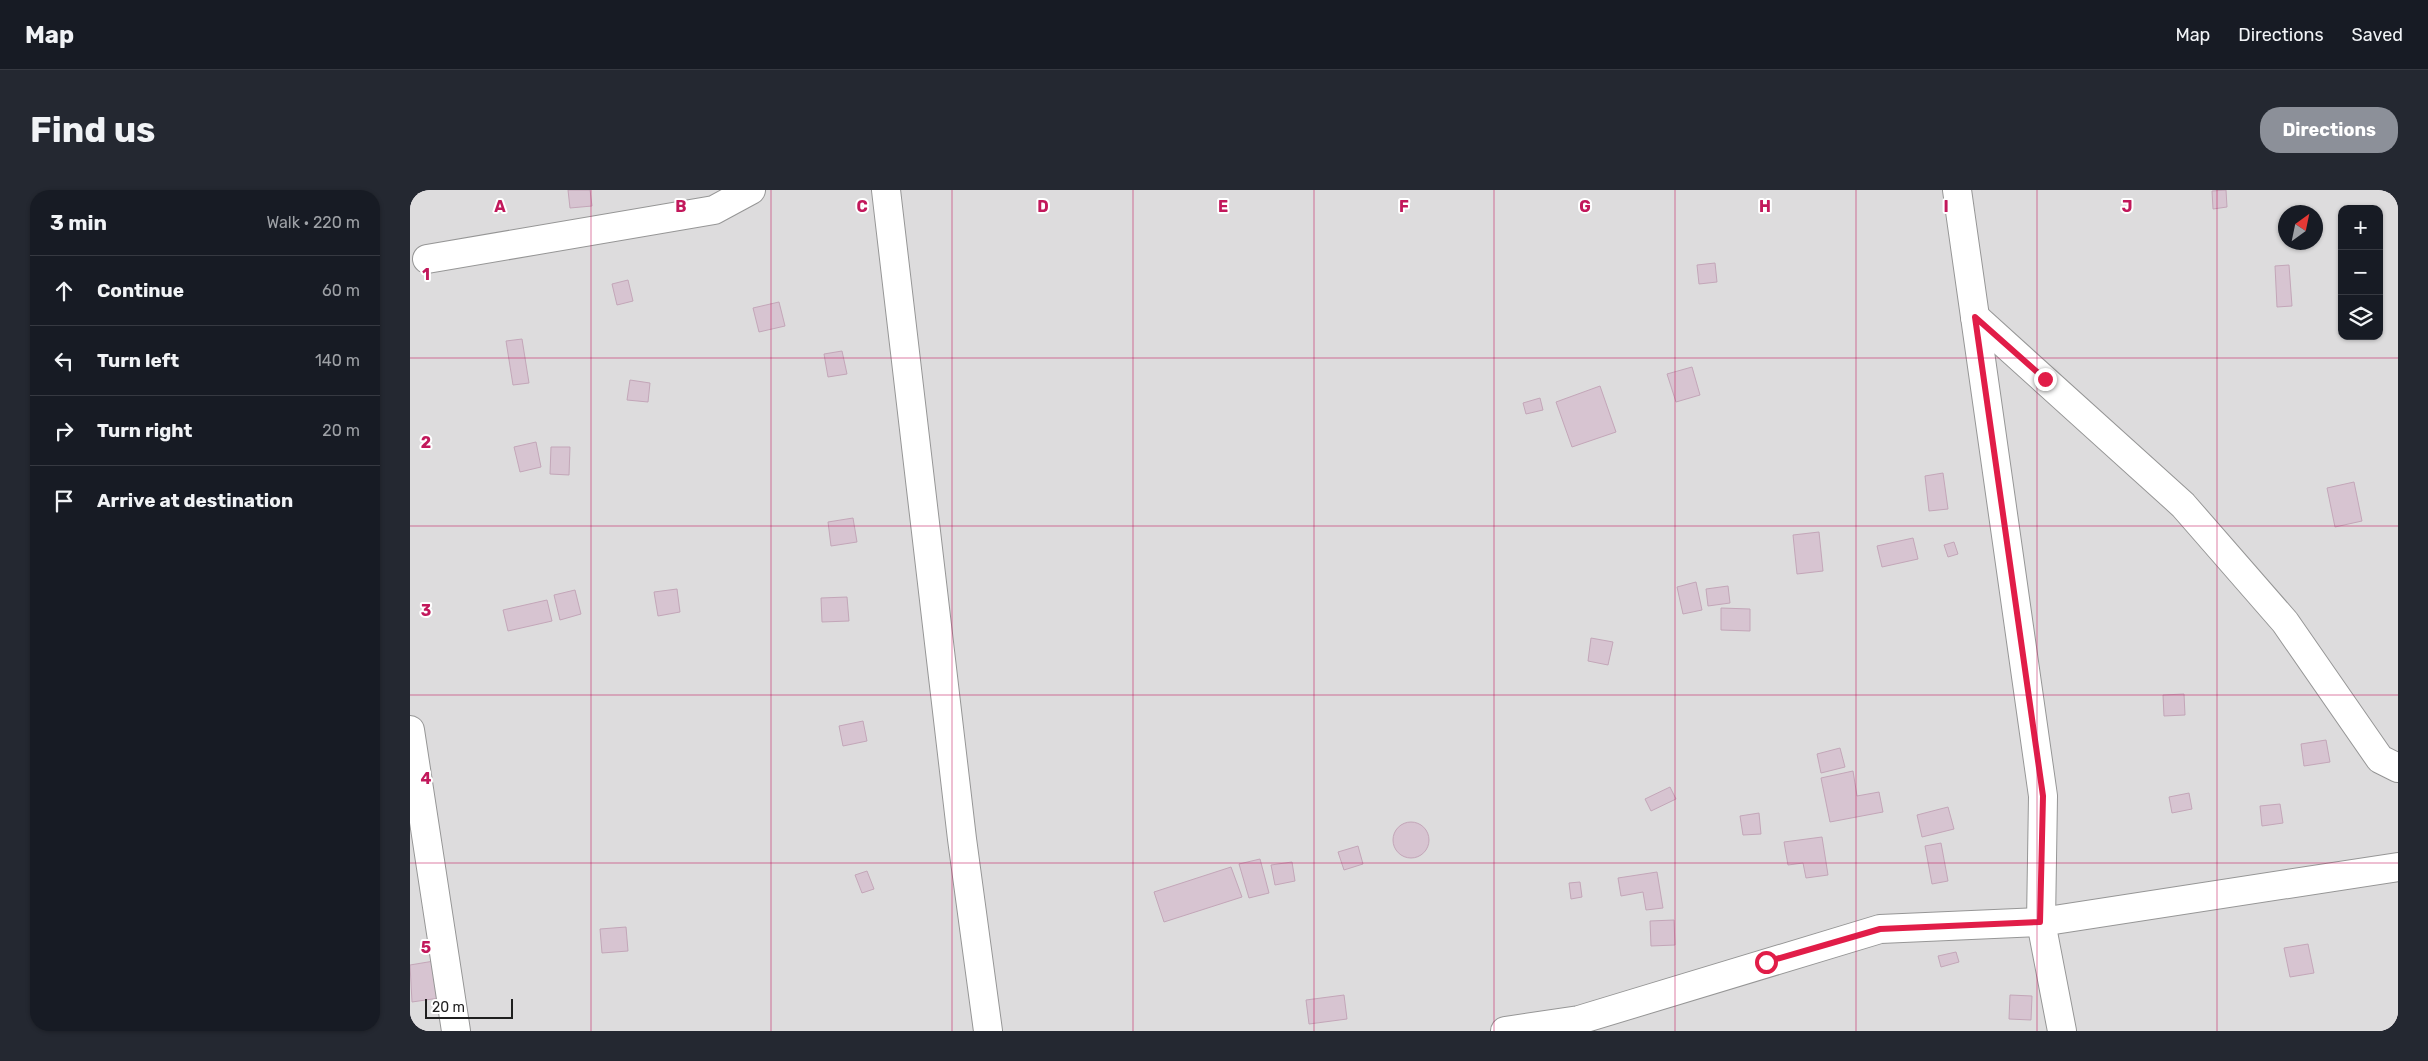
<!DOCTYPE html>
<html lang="en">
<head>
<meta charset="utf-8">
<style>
	body { margin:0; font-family:Rubik,sans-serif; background:#242831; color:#f1f3f6 }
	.controls { position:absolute; right:15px; top:15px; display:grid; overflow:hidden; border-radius:10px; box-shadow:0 1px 4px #0004 }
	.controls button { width:45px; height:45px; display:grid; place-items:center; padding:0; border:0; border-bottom:1px solid #363941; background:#171b24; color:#f1f3f6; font:25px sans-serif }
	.compass { position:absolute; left:1868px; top:15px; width:45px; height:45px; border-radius:50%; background:#171b24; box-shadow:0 1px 4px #0004; rotate:33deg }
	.scale { position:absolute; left:15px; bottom:12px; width:88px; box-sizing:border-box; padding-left:5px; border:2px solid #1f1f1f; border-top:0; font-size:14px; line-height:18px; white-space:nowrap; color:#1f1f1f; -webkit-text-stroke:4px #fff; paint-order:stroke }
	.stop { position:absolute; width:15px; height:15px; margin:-11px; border:4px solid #e11d48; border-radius:50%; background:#fff }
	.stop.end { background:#e11d48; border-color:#fff; box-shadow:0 1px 5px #0008 }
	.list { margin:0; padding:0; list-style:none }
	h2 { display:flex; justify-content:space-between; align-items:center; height:65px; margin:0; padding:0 20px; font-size:21px }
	h2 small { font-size:16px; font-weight:400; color:#9ea1a6 }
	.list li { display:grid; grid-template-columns:32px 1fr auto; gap:15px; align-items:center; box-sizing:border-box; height:70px; padding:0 20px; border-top:1px solid #363941 }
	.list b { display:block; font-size:19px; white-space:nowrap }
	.list em { font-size:16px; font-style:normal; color:#9ea1a6 }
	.icon { flex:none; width:28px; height:28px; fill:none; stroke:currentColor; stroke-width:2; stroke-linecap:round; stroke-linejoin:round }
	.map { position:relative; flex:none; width:1988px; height:841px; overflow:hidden; border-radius:20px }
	header { display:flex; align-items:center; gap:30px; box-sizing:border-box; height:70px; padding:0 25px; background:#171b24; border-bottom:1px solid #363941 }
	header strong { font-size:24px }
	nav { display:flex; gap:28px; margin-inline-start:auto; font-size:18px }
	.intro { display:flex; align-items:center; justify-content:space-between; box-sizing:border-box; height:120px; padding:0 30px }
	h1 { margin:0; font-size:35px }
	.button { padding:12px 22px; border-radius:20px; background:#8c9099; color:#fff; font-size:18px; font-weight:700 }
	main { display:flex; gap:30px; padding:0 30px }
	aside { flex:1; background:#171b24; border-radius:20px; box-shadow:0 1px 4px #0004 }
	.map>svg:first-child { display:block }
	.residential { fill:#dddcdd; fill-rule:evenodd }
	.building { fill:#d7c4d1; stroke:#c3a6b8 }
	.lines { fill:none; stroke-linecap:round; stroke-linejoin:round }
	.street-casing { stroke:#969696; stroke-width:30 }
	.street { stroke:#fff; stroke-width:28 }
	.route { stroke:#e11d48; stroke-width:6 }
	.grid { fill:none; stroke:#c2185b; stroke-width:1; stroke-opacity:0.55 }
	.grid-label { font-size:16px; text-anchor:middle; font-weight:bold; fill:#c2185b; stroke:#fff; stroke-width:4; stroke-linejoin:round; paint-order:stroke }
</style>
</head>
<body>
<header>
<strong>Map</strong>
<nav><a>Map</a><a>Directions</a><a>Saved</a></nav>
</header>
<div class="intro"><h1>Find us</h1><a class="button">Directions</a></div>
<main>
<aside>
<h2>3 min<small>Walk · 220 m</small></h2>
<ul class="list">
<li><svg class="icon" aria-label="ahead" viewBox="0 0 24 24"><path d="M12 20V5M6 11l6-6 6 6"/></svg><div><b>Continue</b></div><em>60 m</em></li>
<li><svg class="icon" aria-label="left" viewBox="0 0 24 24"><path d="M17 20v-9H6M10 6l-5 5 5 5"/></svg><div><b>Turn left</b></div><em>140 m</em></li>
<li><svg class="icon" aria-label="right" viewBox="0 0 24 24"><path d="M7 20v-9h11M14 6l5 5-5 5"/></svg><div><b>Turn right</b></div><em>20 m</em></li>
<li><svg class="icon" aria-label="arrive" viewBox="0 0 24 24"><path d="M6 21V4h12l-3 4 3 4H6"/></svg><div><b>Arrive at destination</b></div></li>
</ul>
</aside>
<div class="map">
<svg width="1988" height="841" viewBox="0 0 1988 841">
	<rect width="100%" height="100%" fill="#f0e5e9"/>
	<path class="residential" d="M0 0H1988V841H0ZM1932 19H1969V146H1932ZM1876 22H1906V52H1876Z"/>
	<g class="building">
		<polygon points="158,0 180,0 182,16 160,18"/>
		<polygon points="1816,0 1817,17 1803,19 1802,1"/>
		<polygon points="1305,73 1307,92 1289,94 1287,75"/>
		<polygon points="1879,75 1882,116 1867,117 1865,76"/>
		<polygon points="218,90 223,111 207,115 202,94"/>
		<polygon points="369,112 375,136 349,142 343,118"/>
		<polygon points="112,149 119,193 103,195 96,151"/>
		<polygon points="432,161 437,184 418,187 414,164"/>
		<polygon points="1282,177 1290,205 1266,212 1257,184"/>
		<polygon points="220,190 240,193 238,212 217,210"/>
		<polygon points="1190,196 1206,242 1162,257 1146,212"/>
		<polygon points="1130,208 1133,220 1116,224 1113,213"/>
		<polygon points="126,252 131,277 110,282 104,257"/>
		<polygon points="141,257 160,257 159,285 140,284"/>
		<polygon points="1533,283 1538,319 1519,321 1515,286"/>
		<polygon points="1944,292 1952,331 1925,337 1917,298"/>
		<polygon points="443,328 447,352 421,356 418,332"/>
		<polygon points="1409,342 1413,381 1387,384 1383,345"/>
		<polygon points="1503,348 1508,369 1472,377 1467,356"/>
		<polygon points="1544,352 1548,364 1538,367 1534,355"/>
		<polygon points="1286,392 1292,420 1273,424 1267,397"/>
		<polygon points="1318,396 1320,413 1298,416 1296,399"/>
		<polygon points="267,399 270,422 248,426 244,402"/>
		<polygon points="165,400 171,424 150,430 144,405"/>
		<polygon points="437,407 439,431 412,432 411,408"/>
		<polygon points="137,410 142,431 98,441 93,420"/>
		<polygon points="1311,418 1340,419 1340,441 1311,440"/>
		<polygon points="1181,448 1203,452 1198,475 1178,471"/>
		<polygon points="1774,504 1775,525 1754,526 1753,505"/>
		<polygon points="453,531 457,551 433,556 429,536"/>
		<polygon points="1916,550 1920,572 1894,576 1891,554"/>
		<polygon points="1430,558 1435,577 1411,583 1407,564"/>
		<polygon points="1443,581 1447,606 1469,602 1473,622 1420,632 1411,588"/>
		<polygon points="1260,597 1266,609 1241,621 1235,609"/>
		<polygon points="1779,603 1782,619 1762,623 1759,607"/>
		<polygon points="1870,614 1873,633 1852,636 1850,616"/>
		<polygon points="1538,617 1544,639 1512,647 1507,625"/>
		<polygon points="1349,623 1351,644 1333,645 1330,626"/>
		<circle cx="1001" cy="650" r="18"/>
		<polygon points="1412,647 1418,685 1396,688 1393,673 1378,675 1374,652"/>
		<polygon points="1531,653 1538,691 1522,694 1515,656"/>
		<polygon points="948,656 953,674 934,680 928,662"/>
		<polygon points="850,669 859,703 839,708 829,674"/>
		<polygon points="882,672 885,691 865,695 861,675"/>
		<polygon points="821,677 832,707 754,732 744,702"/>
		<polygon points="457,681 464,699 452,703 445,685"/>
		<polygon points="1247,682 1253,718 1236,720 1233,702 1211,706 1208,688"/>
		<polygon points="1170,692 1172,707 1161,709 1159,693"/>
		<polygon points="1264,730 1265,755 1241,756 1240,731"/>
		<polygon points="216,737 218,761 192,763 190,739"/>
		<polygon points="1898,754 1904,783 1880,787 1874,758"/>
		<polygon points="1546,762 1549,772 1531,777 1528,766"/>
		<polygon points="30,770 36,807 2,812 0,775"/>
		<polygon points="934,805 937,829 899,834 896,810"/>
		<polygon points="1600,805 1622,806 1621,830 1599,829"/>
	</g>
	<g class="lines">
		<g class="street-casing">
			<g id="street">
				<polyline points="476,0 552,649 578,841"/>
				<polyline points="1547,0 1633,606 1631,732 1652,841"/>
				<polyline points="17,69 304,20 341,0"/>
				<polyline points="1565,127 1773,315 1875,432 1970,569 1988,578"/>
				<polyline points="0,540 46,841"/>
				<polyline points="1095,841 1169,830 1470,739 1631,732 1988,677"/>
			</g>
		</g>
		<use href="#street" class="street"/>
	</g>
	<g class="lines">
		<polyline class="route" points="1356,772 1470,739 1630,732 1633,606 1565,127 1635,189"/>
	</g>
	<path class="grid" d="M181 0V841M361 0V841M542 0V841M723 0V841M904 0V841M1084 0V841M1265 0V841M1446 0V841M1627 0V841M1807 0V841M0 168H1988M0 336H1988M0 505H1988M0 673H1988"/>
	<g class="grid-label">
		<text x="90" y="22">A</text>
		<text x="271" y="22">B</text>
		<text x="452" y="22">C</text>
		<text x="633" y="22">D</text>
		<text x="813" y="22">E</text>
		<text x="994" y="22">F</text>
		<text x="1175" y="22">G</text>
		<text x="1355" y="22">H</text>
		<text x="1536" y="22">I</text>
		<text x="1717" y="22">J</text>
		<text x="16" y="90">1</text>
		<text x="16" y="258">2</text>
		<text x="16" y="426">3</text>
		<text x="16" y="594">4</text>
		<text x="16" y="763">5</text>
	</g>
</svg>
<div class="controls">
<button>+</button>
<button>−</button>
<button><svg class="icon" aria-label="layers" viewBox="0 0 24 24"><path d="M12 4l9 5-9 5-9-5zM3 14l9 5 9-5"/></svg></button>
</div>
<svg class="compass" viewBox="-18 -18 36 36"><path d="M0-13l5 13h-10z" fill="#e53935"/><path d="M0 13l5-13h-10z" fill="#9ea1a6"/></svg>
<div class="scale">20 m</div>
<div class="stop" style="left:1356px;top:772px"></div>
<div class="stop end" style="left:1635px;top:189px"></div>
</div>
</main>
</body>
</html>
